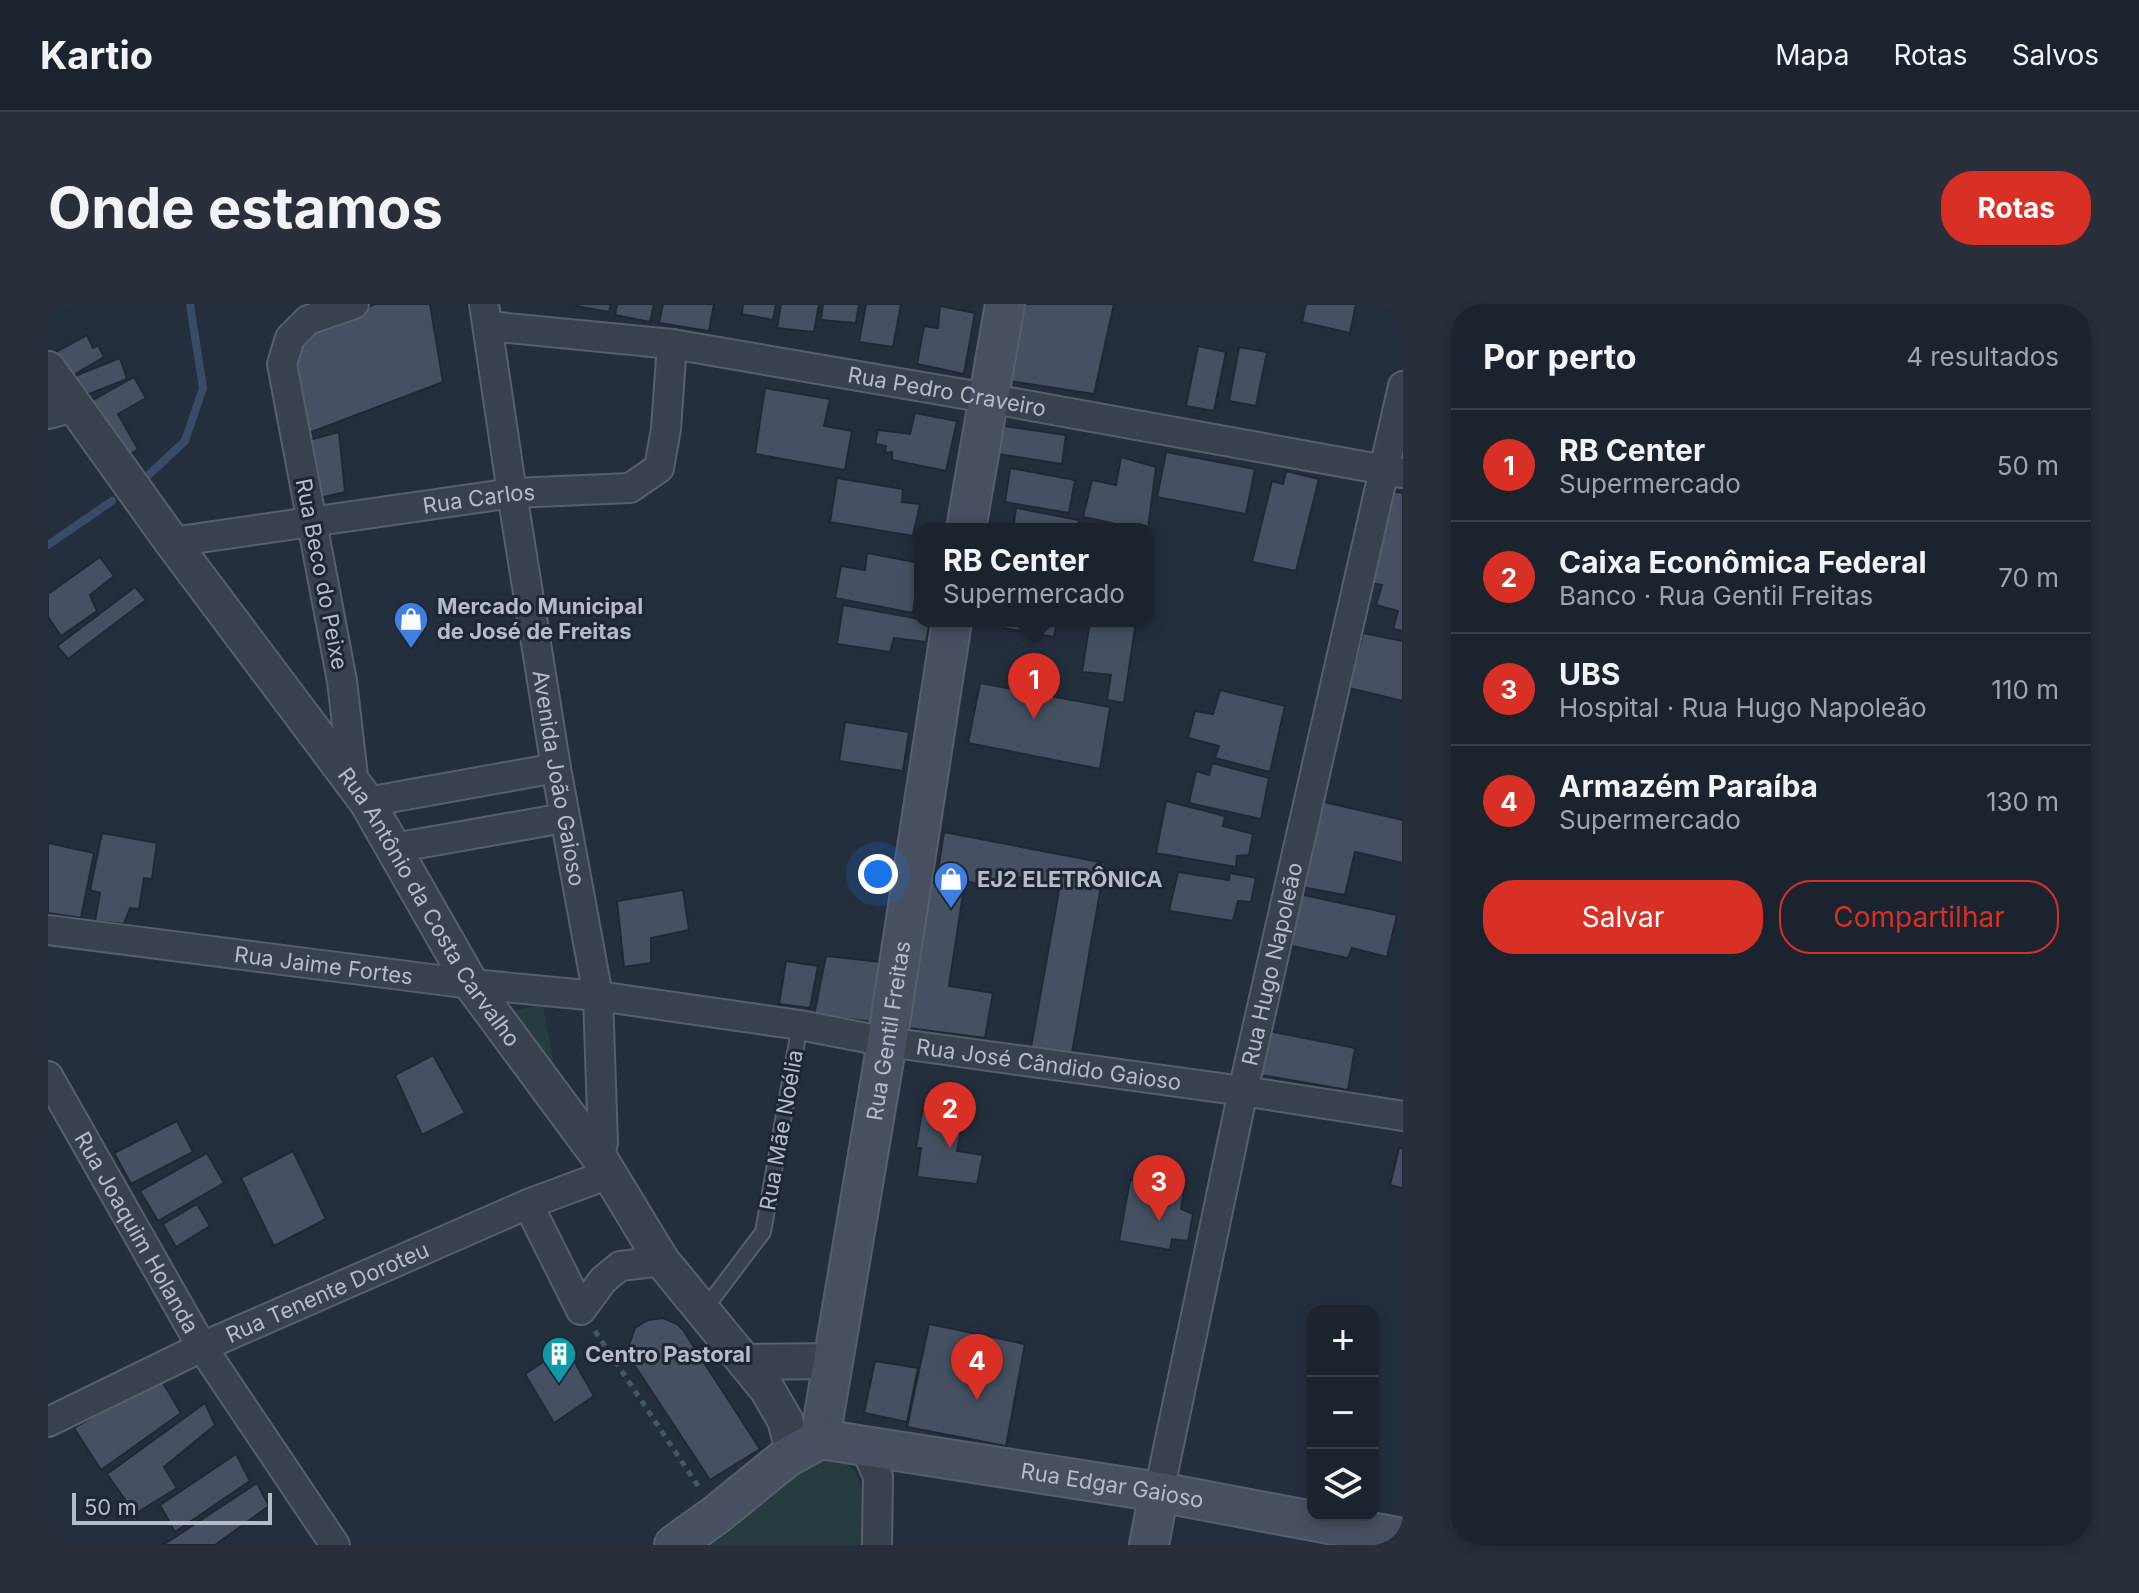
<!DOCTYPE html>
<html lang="pt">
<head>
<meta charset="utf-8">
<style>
	body { margin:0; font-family:Inter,sans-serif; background:#282f3a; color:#f1f3f6 }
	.controls { position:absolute; right:24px; bottom:24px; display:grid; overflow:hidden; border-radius:16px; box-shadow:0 4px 12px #0003 }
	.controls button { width:72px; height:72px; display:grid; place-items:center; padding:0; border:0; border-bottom:2px solid #39404a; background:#1b232e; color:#f1f3f6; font:40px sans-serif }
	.scale { position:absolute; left:24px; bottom:20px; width:200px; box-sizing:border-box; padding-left:8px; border:4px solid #b4bcc9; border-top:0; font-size:22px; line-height:28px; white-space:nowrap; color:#b4bcc9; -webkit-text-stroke:6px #1d2633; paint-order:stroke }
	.you { position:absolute; left:830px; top:570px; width:28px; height:28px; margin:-20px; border:6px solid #fff; border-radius:50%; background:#1a73e8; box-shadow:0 0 0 12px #1a73e833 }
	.badge { display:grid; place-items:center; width:52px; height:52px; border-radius:50%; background:#d93025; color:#fff; font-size:26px; font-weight:700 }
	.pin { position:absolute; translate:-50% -66px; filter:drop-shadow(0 2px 4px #0008) }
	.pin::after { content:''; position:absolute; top:42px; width:28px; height:24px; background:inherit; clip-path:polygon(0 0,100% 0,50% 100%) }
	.popup { position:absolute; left:866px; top:219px; width:240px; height:104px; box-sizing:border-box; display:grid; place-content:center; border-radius:16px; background:#1b232e; filter:drop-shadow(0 2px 6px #0005); font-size:26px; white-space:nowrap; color:#a0a4aa }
	.popup b { font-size:30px; color:#f1f3f6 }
	.popup::after { content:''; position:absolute; left:50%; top:100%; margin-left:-16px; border:16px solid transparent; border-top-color:#1b232e }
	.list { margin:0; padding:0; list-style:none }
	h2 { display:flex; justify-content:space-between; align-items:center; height:104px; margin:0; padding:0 32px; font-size:34px }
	h2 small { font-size:26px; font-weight:400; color:#a0a4aa }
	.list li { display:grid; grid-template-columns:52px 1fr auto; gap:24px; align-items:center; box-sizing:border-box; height:112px; padding:0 32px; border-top:2px solid #39404a }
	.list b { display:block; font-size:30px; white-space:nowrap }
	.list p { margin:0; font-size:26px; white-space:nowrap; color:#a0a4aa }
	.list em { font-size:26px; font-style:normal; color:#a0a4aa }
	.actions { display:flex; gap:16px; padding:24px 32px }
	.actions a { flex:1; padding:18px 0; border:2px solid #d93025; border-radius:32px; text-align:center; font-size:28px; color:#d93025 }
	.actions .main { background:#d93025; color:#fff }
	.icon { flex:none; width:44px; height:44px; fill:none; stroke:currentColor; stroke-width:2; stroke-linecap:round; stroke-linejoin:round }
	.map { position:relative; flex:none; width:1355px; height:1241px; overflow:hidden; border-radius:32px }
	header { display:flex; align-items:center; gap:48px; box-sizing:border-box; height:112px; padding:0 40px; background:#1b232e; border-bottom:2px solid #39404a }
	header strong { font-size:38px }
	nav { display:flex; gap:44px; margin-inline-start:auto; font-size:28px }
	.intro { display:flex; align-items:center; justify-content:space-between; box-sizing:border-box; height:192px; padding:0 48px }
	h1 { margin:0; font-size:56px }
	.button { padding:20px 36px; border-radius:32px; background:#d93025; color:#fff; font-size:28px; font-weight:700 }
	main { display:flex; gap:48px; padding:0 48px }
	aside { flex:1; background:#1b232e; border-radius:32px; box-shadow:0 4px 12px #0003 }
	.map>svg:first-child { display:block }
	.green { fill:#263c3f }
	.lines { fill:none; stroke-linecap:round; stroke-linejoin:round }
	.stream { stroke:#394c67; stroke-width:8 }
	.building { fill:#455162; stroke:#1f2835; stroke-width:2 }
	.service-casing { stroke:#565f6c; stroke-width:18 }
	.minor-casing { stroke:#565f6c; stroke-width:32 }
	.tertiary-casing { stroke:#565f6c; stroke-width:38 }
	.secondary-casing { stroke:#565f6c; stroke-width:42 }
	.path { stroke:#44595c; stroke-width:5; stroke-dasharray:6 6; stroke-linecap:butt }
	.service { stroke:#38414e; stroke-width:14 }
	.minor { stroke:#38414e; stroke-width:28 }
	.tertiary { stroke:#38414e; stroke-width:34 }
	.secondary { stroke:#465061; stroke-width:38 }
	.labels { text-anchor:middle; stroke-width:6; stroke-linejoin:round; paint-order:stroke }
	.street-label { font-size:22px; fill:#b4bcc9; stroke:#1d2633 }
	.poi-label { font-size:22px; font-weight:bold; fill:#b4bcc9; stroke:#1d2633; text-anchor:start }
</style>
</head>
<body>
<header>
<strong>Kartio</strong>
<nav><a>Mapa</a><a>Rotas</a><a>Salvos</a></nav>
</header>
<div class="intro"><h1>Onde estamos</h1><a class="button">Rotas</a></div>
<main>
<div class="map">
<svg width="1355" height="1241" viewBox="0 0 1355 1241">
	<rect width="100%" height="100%" fill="#242f3e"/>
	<g class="green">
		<polygon points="495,701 509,778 455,708"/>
		<path d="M770 1153C776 1153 783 1153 789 1155 823 1165 815 1214 814 1241H646Z"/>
	</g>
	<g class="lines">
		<g class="stream">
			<polyline points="93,178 137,137 155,84 142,0"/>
			<polyline points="0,241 64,197"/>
		</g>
	</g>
	<g class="building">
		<polygon points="327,0 382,0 395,78 253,132 245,37"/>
		<polygon points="528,0 563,0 561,8 528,2"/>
		<polygon points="569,0 606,0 602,18 567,11"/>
		<polygon points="615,0 666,0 661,27 611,19"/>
		<polygon points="695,0 728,0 725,16 694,10"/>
		<polygon points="733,0 771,0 766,28 729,24"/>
		<polygon points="775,0 811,0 808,19 773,16"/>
		<polygon points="818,0 853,0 845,43 811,38"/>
		<polygon points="968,0 1066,0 1046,90 954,76"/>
		<polygon points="1258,0 1308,0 1302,29 1254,18"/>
		<polygon points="892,2 927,9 916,70 869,60 876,22 890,24"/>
		<polygon points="39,31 45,44 50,41 56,53 15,77 0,52"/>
		<polygon points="1150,42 1178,48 1166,107 1138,102"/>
		<polygon points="1191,43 1219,48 1208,102 1181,97"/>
		<polygon points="72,54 79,75 31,94 22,74"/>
		<polygon points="86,73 98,94 70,110 90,145 70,160 31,104"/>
		<polygon points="717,84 782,95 776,122 804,127 797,166 707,150"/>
		<polygon points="867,109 909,117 898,167 844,156 844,148 837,149 838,142 827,140 830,126 862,130"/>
		<polygon points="956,122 1018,131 1014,160 950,150"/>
		<polygon points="291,128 297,188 263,196 253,138"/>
		<polygon points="1118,148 1207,165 1198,210 1109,193"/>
		<polygon points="1073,153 1108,163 1100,225 1063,225 1064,219 1035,213 1044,176 1068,181"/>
		<polygon points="962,164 1027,176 1021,209 957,198"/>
		<polygon points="1238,167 1271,175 1248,267 1204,258 1224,177 1235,180"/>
		<polygon points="789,174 855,185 854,198 872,200 865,232 782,218"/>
		<polygon points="1339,186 1355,189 1355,327 1345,325 1350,307 1328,301 1334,281 1315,278"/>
		<polygon points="968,204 1031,216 1030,225 965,225"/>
		<polygon points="819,249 872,259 865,309 787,294 793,262 817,266"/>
		<polygon points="52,253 66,272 42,291 49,307 13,332 0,313 0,290"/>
		<polygon points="87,283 98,296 20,355 9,342"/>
		<polygon points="795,301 872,315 872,317 882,317 878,338 846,334 842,348 789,340"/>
		<polygon points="957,317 1009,317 1006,333 955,324"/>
		<polygon points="1042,317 1088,317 1076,399 1059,396 1063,371 1034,368"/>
		<polygon points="1315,329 1355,337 1355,397 1301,384"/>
		<polygon points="932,379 1062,403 1052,465 920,439"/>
		<polygon points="1172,386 1237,402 1222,468 1167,454 1171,442 1140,434 1147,407 1165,410"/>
		<polygon points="797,418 861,428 855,467 791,457"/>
		<polygon points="1164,459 1221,474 1213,515 1141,499 1148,467 1161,471"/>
		<polygon points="1267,496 1355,516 1355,559 1307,548 1297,591 1248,582"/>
		<polygon points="1118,497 1177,512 1175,522 1205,530 1201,551 1189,552 1188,563 1108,549"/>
		<polygon points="896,528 1057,559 1024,749 983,743 1012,581 967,573 965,585 889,573"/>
		<polygon points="54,529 109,539 104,575 96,574 91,605 82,604 76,620 47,617 52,589 42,586"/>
		<polygon points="0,539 46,549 33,614 0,609"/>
		<polygon points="1130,568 1181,576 1182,569 1208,574 1203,598 1190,597 1185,617 1121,607"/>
		<polygon points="882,578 916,584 901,682 945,689 937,734 860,724"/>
		<polygon points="635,586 641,626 603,634 603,659 576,663 569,597"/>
		<polygon points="1246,589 1349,611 1339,653 1304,644 1300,654 1234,640"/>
		<polygon points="778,652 833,658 825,718 766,711"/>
		<polygon points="738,657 770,662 762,704 731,700"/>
		<polygon points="1221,727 1307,744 1300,786 1213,771"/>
		<polygon points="385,751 417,809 374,831 347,771"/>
		<polygon points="875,801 917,807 909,847 935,851 929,880 869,873 873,844 868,844"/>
		<polygon points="129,817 145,848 83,880 66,849"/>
		<polygon points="1351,844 1355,844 1355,884 1342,881"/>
		<polygon points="245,847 278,915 226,942 193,874"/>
		<polygon points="159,849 176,879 110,917 92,887"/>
		<polygon points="1082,876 1136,887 1133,905 1145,910 1140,937 1124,935 1122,946 1071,937"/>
		<polygon points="149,900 162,922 128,943 115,920"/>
		<polygon points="615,1014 629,1020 635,1026 712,1145 662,1176 585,1059 581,1041 587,1024 600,1016"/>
		<polygon points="881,1020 977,1040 958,1142 859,1123"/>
		<polygon points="518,1043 546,1092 506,1119 477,1070"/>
		<polygon points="827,1057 870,1064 859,1118 816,1109"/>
		<polygon points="112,1074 133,1109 53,1166 26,1124"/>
		<polygon points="157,1099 167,1121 116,1163 129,1184 87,1210 59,1170"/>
		<polygon points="188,1150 202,1177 127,1228 112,1201"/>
		<polygon points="209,1179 221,1202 167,1241 115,1241"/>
	</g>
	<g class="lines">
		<g class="service-casing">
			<polyline id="service" points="656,1006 715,928 752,721"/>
		</g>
		<g class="minor-casing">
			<g id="minor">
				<path id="s1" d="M436 0 464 189 508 464 550 692 555 839 551 853"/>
				<path id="s2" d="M440 22 624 40 939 94 1354 169"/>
				<polyline points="0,110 27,103"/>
				<path id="s3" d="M124 238 464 189 582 184 611 164 618 125 624 40"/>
				<polyline points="306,481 294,377 234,60 242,34 260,16 306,0"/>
				<polyline points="319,498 508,464"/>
				<polyline points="346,544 516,514"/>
				<path id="s4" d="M0 626 423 680 550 692 752 721 839 738 1195 787 1355 812"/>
				<path id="s5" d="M0 772 154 1043 287 1241"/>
				<polyline points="480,900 533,1006 555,976 572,962 614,957"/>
				<path id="s6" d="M0 1118 154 1043 480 900 561 870"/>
				<polyline points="817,1143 830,1173 829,1241"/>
				<path id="s7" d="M1111 1188 1195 787 1355 82"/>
			</g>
		</g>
		<g class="tertiary-casing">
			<g id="tertiary">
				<path id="s8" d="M0 65 124 238 319 498 423 680 551 853 614 957 719 1085 737 1116 746 1149"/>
				<polyline points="697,1058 785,1057"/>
			</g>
		</g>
		<g class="secondary-casing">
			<g id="secondary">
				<polyline points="918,225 957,0"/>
				<path id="s9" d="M772 1135 839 738 904 317"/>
				<path id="s10" d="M772 1135 1111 1188 1355 1234"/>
				<polyline points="626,1241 669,1210 738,1154 772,1135"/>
				<polyline points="1101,1241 1111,1188"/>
			</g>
		</g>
		<polyline class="path" points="547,1027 652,1185"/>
		<use href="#service" class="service"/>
		<use href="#minor" class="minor"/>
		<use href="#tertiary" class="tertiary"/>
		<use href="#secondary" class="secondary"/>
	</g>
	<defs>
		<g id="shop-pin" transform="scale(1.8)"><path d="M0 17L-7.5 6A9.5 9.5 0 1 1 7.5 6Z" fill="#3f7fe0" stroke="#1d2633"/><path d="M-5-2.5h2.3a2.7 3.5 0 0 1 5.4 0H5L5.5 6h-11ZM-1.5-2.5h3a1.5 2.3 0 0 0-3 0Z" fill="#fff"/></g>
		<g id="building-pin" transform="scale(1.8)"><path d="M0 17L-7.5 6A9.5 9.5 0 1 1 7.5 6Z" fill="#0f9aa8" stroke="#1d2633"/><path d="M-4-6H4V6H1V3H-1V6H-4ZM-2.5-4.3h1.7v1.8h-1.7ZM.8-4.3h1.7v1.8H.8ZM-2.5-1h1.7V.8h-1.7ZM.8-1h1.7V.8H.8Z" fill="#fff"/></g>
	</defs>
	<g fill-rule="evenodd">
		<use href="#shop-pin" x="363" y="315"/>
		<use href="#shop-pin" x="903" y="575"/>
		<use href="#building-pin" x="511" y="1050"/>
	</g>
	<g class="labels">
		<g class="street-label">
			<text dy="8" stroke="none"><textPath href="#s2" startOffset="464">Rua Pedro Craveiro</textPath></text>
			<text dy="8" stroke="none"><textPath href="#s3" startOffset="310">Rua Carlos</textPath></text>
			<text transform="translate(274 270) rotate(79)" y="8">Rua Beco do Peixe</text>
			<text dy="8" stroke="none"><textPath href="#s1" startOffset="480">Avenida João Gaioso</textPath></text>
			<text dy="8" stroke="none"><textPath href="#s8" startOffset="660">Rua Antônio da Costa Carvalho</textPath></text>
			<text dy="8" stroke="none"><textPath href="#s7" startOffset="540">Rua Hugo Napoleão</textPath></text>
			<text dy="8" stroke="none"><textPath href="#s4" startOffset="278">Rua Jaime Fortes</textPath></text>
			<text dy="8" stroke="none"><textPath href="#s9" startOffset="414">Rua Gentil Freitas</textPath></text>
			<text dy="8" stroke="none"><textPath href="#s4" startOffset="1010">Rua José Cândido Gaioso</textPath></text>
			<text transform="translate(733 826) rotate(-80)" y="8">Rua Mãe Noélia</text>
			<text dy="8" stroke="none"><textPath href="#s5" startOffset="180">Rua Joaquim Holanda</textPath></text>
			<text dy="8" stroke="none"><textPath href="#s6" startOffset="308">Rua Tenente Doroteu</textPath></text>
			<text dy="8" stroke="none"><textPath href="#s10" startOffset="296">Rua Edgar Gaioso</textPath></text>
		</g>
		<g class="poi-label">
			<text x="389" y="310">Mercado Municipal<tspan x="389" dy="25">de José de Freitas</tspan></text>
			<text x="929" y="583">EJ2 ELETRÔNICA</text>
			<text x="537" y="1058">Centro Pastoral</text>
		</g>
	</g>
</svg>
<div class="controls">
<button>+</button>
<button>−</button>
<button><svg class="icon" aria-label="layers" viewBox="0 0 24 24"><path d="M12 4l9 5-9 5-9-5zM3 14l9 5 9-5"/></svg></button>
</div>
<div class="scale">50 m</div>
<div class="you"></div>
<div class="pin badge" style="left:986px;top:415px">1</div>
<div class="popup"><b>RB Center</b>Supermercado</div>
<div class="pin badge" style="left:902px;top:844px">2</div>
<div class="pin badge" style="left:1111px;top:917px">3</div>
<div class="pin badge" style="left:929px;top:1096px">4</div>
</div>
<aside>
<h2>Por perto<small>4 resultados</small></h2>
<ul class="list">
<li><span class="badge">1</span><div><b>RB Center</b><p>Supermercado</p></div><em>50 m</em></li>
<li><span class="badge">2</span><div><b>Caixa Econômica Federal</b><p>Banco · Rua Gentil Freitas</p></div><em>70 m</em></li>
<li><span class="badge">3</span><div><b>UBS</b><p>Hospital · Rua Hugo Napoleão</p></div><em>110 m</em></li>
<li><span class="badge">4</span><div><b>Armazém Paraíba</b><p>Supermercado</p></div><em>130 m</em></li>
</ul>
<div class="actions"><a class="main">Salvar</a><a>Compartilhar</a></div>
</aside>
</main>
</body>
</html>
